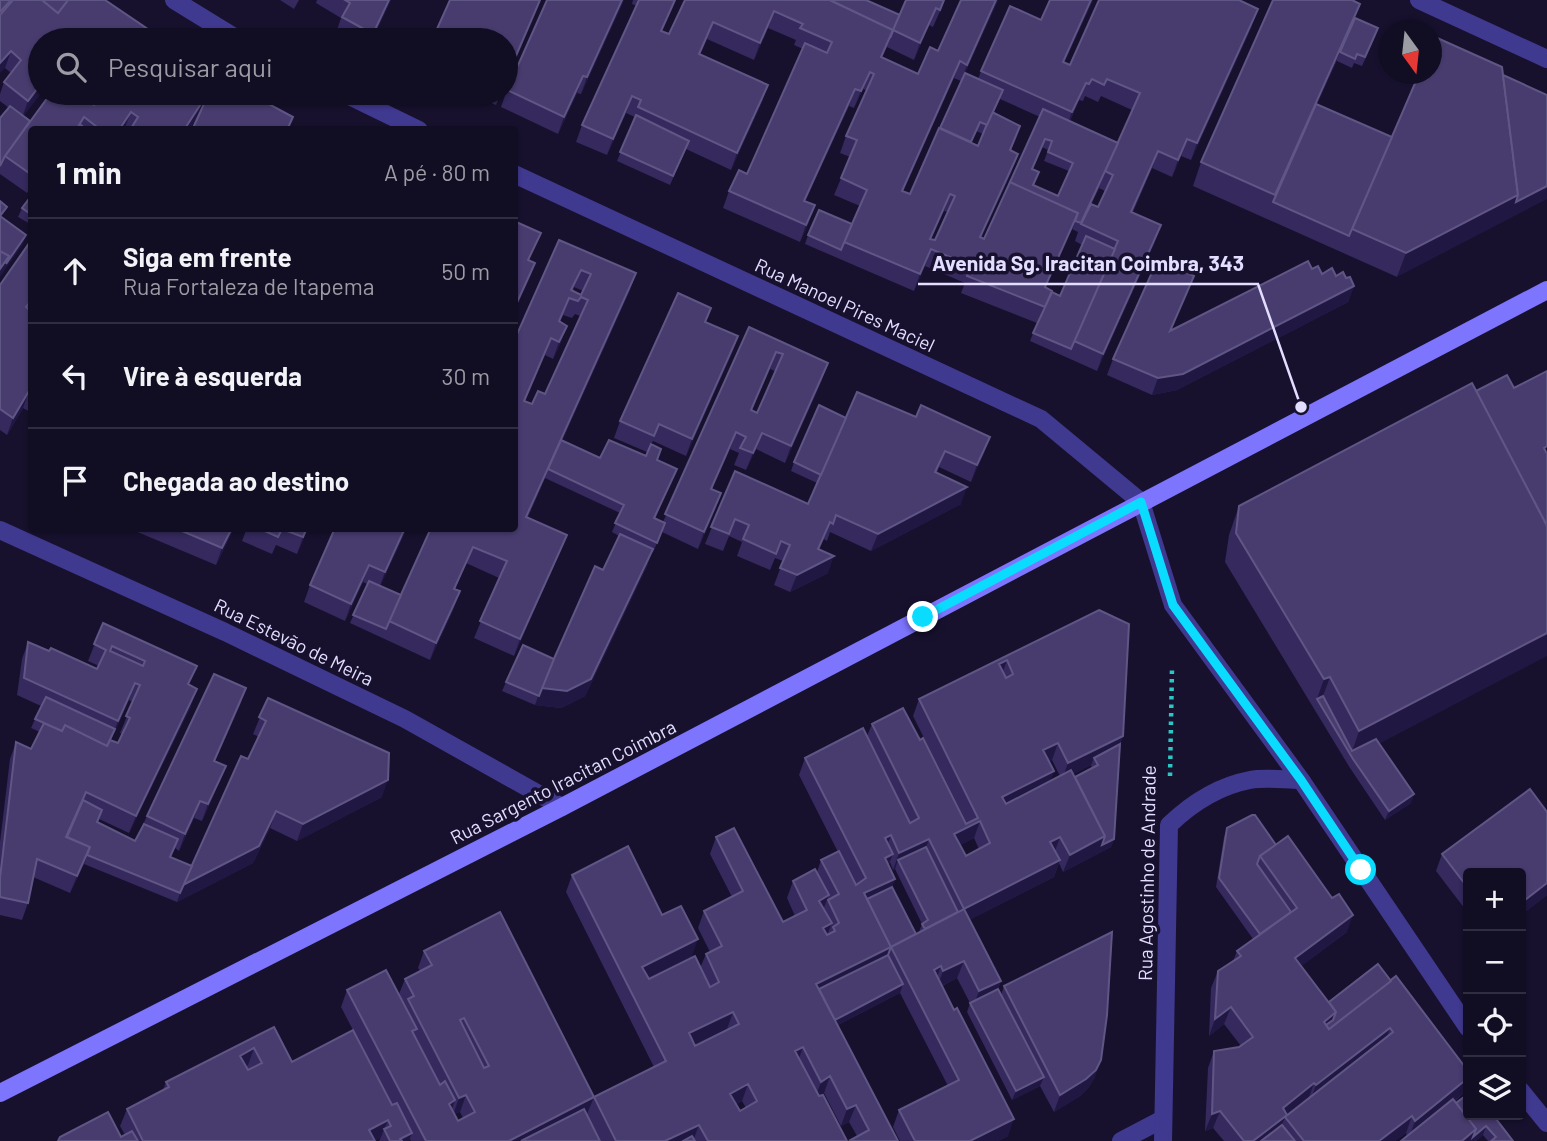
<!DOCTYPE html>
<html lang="pt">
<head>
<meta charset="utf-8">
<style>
	body { margin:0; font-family:Barlow,sans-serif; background:#1e1b2f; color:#f1f3f6 }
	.controls { position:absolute; right:21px; bottom:21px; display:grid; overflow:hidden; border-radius:7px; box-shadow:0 2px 5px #0004 }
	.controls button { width:63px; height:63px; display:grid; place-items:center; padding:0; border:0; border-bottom:2px solid #302d40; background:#110d22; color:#f1f3f6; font:35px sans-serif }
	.compass { position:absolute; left:1379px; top:21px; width:63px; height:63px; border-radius:50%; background:#110d22; box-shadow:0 2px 5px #0004; rotate:165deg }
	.stop { position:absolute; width:21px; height:21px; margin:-16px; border:5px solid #0adcff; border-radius:50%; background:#fff }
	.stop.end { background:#0adcff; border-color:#fff; box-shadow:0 2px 7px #0008 }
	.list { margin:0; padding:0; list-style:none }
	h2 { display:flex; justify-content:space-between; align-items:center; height:91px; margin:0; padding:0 28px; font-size:30px }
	h2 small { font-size:23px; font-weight:400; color:#9c9ca5 }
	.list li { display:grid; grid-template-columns:46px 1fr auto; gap:21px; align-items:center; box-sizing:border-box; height:105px; padding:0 28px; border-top:2px solid #302d40 }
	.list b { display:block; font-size:26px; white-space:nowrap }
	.list p { margin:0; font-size:23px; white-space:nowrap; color:#9c9ca5 }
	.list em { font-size:23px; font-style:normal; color:#9c9ca5 }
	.icon { flex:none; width:38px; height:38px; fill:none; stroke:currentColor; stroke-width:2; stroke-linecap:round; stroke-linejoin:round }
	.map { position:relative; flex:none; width:1547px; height:1141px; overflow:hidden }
	.search { position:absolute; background:#110d22; box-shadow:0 2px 5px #0004; left:28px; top:28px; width:490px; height:77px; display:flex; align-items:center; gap:18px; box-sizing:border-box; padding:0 24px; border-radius:38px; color:#9c9ca5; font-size:26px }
	.panel { position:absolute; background:#110d22; box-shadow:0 2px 5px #0004; left:28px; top:126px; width:490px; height:406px; border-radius:7px }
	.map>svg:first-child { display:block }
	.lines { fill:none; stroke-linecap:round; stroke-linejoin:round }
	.path { stroke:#2ac7c4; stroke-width:4.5; stroke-dasharray:3.5 5; stroke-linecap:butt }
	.street { stroke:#403990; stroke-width:18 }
	.secondary { stroke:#7e75ff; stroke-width:18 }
	.wall { fill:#35295d; fill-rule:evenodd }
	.shaded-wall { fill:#211743 }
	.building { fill:#483c6f; stroke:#605685; stroke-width:2; fill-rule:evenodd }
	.route { stroke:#0adcff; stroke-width:9 }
	.labels { text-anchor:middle; stroke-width:7; stroke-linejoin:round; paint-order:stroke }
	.street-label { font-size:19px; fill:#e3deff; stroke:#17112e }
	.leader { fill:none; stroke:#e3deff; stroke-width:2.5 }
	.callout-dot { fill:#e3deff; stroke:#17112e; stroke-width:2.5 }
	.callout-label { font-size:21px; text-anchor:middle; font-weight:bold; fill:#e3deff; stroke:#17112e; stroke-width:7; stroke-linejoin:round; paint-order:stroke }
</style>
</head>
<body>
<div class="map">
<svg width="1547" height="1141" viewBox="0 0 1547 1141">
	<rect width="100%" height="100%" fill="#17112e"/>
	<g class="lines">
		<polyline class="path" points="1170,776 1172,669"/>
		<g class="street">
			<polyline points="174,0 239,40"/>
			<polyline points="1419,0 1547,59"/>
			<polyline points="343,93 419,130"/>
			<polyline points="514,174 1041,419 1141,502 1173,605 1301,780 1468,1028"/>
			<polyline points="0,530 225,632 405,719 562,807"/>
			<polyline points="1521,1091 1547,1123"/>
			<polyline points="1121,1141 1163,1119"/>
			<path d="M1163 1141 1169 825C1192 803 1218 786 1250 780 1266 777 1285 780 1301 780"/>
		</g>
		<polyline class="secondary" points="0,1093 562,807 1547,290"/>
	</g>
	<g class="wall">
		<polygon points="0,0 40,40 41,93 23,116 30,121 100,93 92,104 94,105 200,112 189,130 126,130 124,128 124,130 32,130 32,186 27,193 0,174 0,118 9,108 0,101 0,94 4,82 11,73 5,68"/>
		<polygon points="280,0 299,0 294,9"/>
		<polygon points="317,0 391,0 372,40 348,40 336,33 341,18 316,3"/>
		<polygon points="547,0 624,0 581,94 577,93 558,134 501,107 507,90"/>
		<path d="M633 0H676L662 31 669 34 685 0 900 15 945 0 933 27 929 25 914 60 887 47 882 58 918 74 938 51 961 0H998L965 73 978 79 981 71 1041 20 1050 0H1093L1064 63 1070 65 1252 26 1191 160 1181 156 1172 177 1152 168 1133 212 1155 242 1097 371 1030 341 1037 323 961 293 965 283 925 266 914 291 805 244 808 235 852 224 860 206 834 195 850 157 840 153 846 136 866 90 863 89 854 108 849 106 805 201 809 222 800 242 723 208 729 191 747 174 803 49 794 45 796 40 768 28 754 60 707 39 700 55 768 85 762 102 731 170 686 149 670 185 617 161 635 117 626 113 607 155 576 142 582 125 637 6 632 4ZM954 78 961 81 910 194 903 191ZM1085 96 1098 102 1101 96 1132 110 1118 143 1070 121 1079 100 1083 101ZM1000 99 1040 117 984 239 981 238 1012 171 1011 151 994 112ZM976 131 983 134 978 146 971 143ZM1042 147 1048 150 1044 161 1069 171 1058 196 1033 185 1032 169ZM1101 184 1099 188 1105 191 1098 207 1091 205ZM944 211 948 212 935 240 931 239ZM1072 229 1078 232 1075 241 1082 245 1060 296H1050L1046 287Z"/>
		<polygon points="1355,18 1375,37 1362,66 1354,63 1352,68 1337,61 1337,60 1317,104 1392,137 1502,67 1397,277 1193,186 1201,162"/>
		<polygon points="469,93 501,93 496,105"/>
		<polygon points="32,195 32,225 18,217 22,208"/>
		<polygon points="32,239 32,308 30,310 32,312 32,413 23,408 7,435 0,430 0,285"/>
		<path d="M559 240 636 273 630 290 562 441 600 458 646 456 647 452 614 438 620 421 706 322 738 336 732 353 686 456 653 441 651 444 657 461 673 478 655 519 663 522 749 327 822 380 785 463 756 449 746 470 734 465 739 453 730 449 712 489 721 493 715 510 698 549 662 532 653 552 652 551 647 566 585 696 561 708 535 705 502 691 506 682 554 659 603 570 619 536 612 532 620 513 545 478 528 517 567 535 560 552 514 656 474 638 499 578 466 563 455 589 454 608 430 660 350 623 367 584 363 582 345 621 304 602 310 585 407 528 380 586 401 595ZM574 287 583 291 581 295 573 291ZM575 314 580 316 545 394 532 404 525 401 545 355 553 359 561 342 567 326 560 322 563 315 572 318ZM770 369 775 371 757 413 752 410Z"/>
		<polygon points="1312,269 1322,274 1346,278 1354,286 1348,302 1177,390 1152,395 1107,375 1113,359 1194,276 1171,330"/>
		<polygon points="916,417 990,437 971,482 939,467 937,473 961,504 871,551 830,532 827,541 824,539 819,550 828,573 790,592 774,585 783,561 775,558 770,570 737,556 742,542 729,536 723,551 705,544 735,471 808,504 817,483 791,471 794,462 846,418"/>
		<polygon points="1239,506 1411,803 1385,820 1350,768 1225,562 1229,535"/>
		<polygon points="128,528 234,528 216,565"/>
		<polygon points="247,528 308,528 297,554 276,545 272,554 242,541"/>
		<path d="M1099 610 1123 736 1120 744 1114 839 1111 847 1063 872 1059 863 1054 877 969 920 1001 981 998 989 1001 995 1004 986 1095 1077 1089 1087 1080 1096 1054 1112 1040 1086 1012 1100 967 1012 970 1003 957 978 942 986 1008 1136 998 1141H900L893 1127 899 1110 948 1086 900 993 838 1025 898 1141 857 1136 849 1122 841 1126 824 1093 819 1096 847 1141H601L587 1114V1115L600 1141H411L410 1139 409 1141H379L381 1137 375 1141H58L121 1137 125 1135 120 1126 127 1109 163 1090 166 1082 274 1027 292 1062 392 1105 341 1007 347 990 399 994 405 979 420 971 418 968 424 951 594 1097 654 1067 566 892 572 875 662 915 692 956 648 978 649 979 700 968 706 954 710 952 698 928 704 911 732 897 710 854 716 837 783 922 795 916 787 898 793 881 817 872 821 860 838 852 799 775 805 758 867 736 872 724 920 740 967 824 913 716 919 699ZM1052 760 1060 776 1050 781 1054 771 1049 761ZM1091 765 1092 768 1075 777 1073 774ZM974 838 979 849 966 856 960 845ZM890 862 893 870 895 869 922 924 919 932 916 934 892 887 895 879 888 866ZM727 1029 728 1030 695 1046 694 1045ZM742 1101 746 1108 740 1111 736 1104ZM460 1112 463 1118 458 1121 454 1114Z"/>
		<path d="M103 623 189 685 191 706 129 833 99 819 98 823 135 841 147 816 246 688 240 705 215 761 226 766 219 783 202 821 194 818 179 851 175 848 170 857 192 866 248 759 259 737 253 734 268 698 382 797 297 841 270 828 253 863 177 902 84 864 70 893 33 877 28 903 22 920 0 915V842L10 759 16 742 31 749 40 732 31 728 41 706 17 695 22 659 28 642 49 651 97 669 99 666 88 661ZM129 700 133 702 120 733 122 734 118 743 111 740Z"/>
		<polygon points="1530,789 1547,812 1547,895 1521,915 1521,873 1468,873 1468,913 1436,871 1442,854"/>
		<polygon points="1227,828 1276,845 1347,932 1301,966 1329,1002 1391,981 1468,1071 1468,1084 1465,1092 1455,1101 1513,1141 1488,1141 1483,1135 1476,1141 1401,1141 1407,1136 1406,1133 1395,1141 1224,1141 1213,1128 1205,1131 1208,1068 1214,1051 1239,1047 1241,1046 1224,1024 1209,1036 1211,988 1218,971 1233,961 1237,951 1253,939 1216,887 1224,837"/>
	</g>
	<g class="shaded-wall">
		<polygon points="389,0 391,0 372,40 371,40"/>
		<polygon points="540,0 539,6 506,81 506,79"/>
		<polygon points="622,0 624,0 581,94 587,77"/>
		<polygon points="675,0 676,0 655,48 661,31"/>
		<polygon points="996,0 998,0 961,82 967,65"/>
		<polygon points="1091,0 1093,0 1057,79 1063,62"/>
		<polygon points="1360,4 1351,27 1274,202 1273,202"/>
		<polygon points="936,8 929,25 914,60 920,43"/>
		<polygon points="1258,9 1252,26 1191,160 1197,143"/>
		<polygon points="774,11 768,28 754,60 760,43"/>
		<polygon points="11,51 5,68 0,73 0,63"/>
		<polygon points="960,61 954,78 896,208 902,191"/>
		<polygon points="870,72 863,89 854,108 861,91"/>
		<polygon points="583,76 577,93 558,134 564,117"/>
		<polygon points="1086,83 1079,100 1066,129 1072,112"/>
		<polygon points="40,85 41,93 22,118 28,101"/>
		<polygon points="768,85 762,102 731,170 737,153"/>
		<polygon points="855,89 849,106 798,218 804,201"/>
		<polygon points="94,93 100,93 82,118 88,101"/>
		<polygon points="208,93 210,93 207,101 189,130 184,130"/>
		<polygon points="632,96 626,113 607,155 613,139"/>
		<polygon points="131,112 124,130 119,130"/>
		<polygon points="1187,139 1181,156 1172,177 1178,160"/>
		<polygon points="1158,151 1152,168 1125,229 1131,212"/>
		<polygon points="1018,154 1012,171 974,254 980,237"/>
		<polygon points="1547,186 1547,199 1397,277 1406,253 1518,195"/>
		<polygon points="950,194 944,211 924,256 930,239"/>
		<polygon points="815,205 809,222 800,242 806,225"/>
		<polygon points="1078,213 1072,230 1038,304 1045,287"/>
		<polygon points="1161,225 1155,242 1097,371 1103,354"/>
		<polygon points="26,235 23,244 0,277 0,269 9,256"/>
		<polygon points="931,249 925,266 914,291 920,274"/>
		<polygon points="535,263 529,280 514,312 514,309"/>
		<polygon points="636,273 630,290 549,470 548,469 520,534 526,517"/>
		<polygon points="1194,276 1188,293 1163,348 1170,331"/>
		<polygon points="1354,286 1348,302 1177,390 1152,395 1158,378"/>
		<polygon points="32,300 32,308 20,324 26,307"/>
		<polygon points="567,326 561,342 553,359 559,342"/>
		<polygon points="738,336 732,353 686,456 692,439"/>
		<polygon points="551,338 545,355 517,417 524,401"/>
		<polygon points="776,352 770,369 744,427 751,410"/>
		<polygon points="828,363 822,380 785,463 791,446"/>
		<polygon points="29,391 23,408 7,435 13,418"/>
		<polygon points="736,432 730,449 705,505 711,489"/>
		<polygon points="762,433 756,449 746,470 753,453"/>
		<polygon points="990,437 984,454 971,482 977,465"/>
		<polygon points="967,487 961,504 871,551 878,534"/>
		<polygon points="721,493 715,510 698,549 704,532"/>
		<polygon points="232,528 234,528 216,565 222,548"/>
		<polygon points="307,528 308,528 297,554 303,537"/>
		<polygon points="405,528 407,528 379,589 385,572"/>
		<polygon points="567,535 560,552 514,656 520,639"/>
		<polygon points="473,547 466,563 448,606 454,589"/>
		<polygon points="653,549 647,566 585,696 561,708 535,705 541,688"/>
		<polygon points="834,556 828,573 790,592 797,575"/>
		<polygon points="369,565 363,582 345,621 351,604"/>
		<polygon points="460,591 454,608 430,660 436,643"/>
		<polygon points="1547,633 1547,656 1352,758 1351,755 1359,731"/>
		<polygon points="1007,660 1001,677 999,664"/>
		<polygon points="1330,677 1320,704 1317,699 1324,679"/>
		<polygon points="135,683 129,700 112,738 118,721"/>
		<polygon points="246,688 240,705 207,778 214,761"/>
		<polygon points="197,689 191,706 129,833 136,816"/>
		<polygon points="1123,736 1116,753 1094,758 1091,765 1062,780 1068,763"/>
		<polygon points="1058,743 1052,760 1037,767 1043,750"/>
		<polygon points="226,766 219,783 202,821 208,804"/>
		<polygon points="1054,771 1048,788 996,814 1002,797"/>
		<polygon points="388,780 382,797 297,841 303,824"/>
		<polygon points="1414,794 1411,803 1385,820 1389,811"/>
		<polygon points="200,801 194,818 179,851 185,834"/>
		<polygon points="276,811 270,828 253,863 177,902 183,885"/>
		<polygon points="980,821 974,838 948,851 954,834"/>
		<polygon points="891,835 885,852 885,838"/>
		<polygon points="1105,836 1114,839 1111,847 1063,872 1070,855"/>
		<polygon points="1060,837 1054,854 1050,842"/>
		<polygon points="929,839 923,856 898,860 895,869 893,870 899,853"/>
		<polygon points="90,847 84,864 70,893 77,876"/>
		<polygon points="893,854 886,871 885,858"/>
		<polygon points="1060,860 1054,877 958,926 964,909"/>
		<polygon points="895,879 889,895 864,907 864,893"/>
		<polygon points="1547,883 1547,895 1521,915 1521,903"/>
		<polygon points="829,895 822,912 819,901"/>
		<polygon points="1353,915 1347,932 1289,975 1295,958"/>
		<polygon points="832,923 825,940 823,928"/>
		<polygon points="698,939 692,956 636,984 642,967"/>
		<polygon points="891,947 885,964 816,998 816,984"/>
		<polygon points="964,961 957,978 937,988 943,971"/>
		<polygon points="941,966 935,983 934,970"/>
		<polygon points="1001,981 995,998 973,1008 979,991"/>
		<polygon points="903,984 900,993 826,1031 829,1022"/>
		<polygon points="1231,1007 1224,1024 1209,1036 1215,1019"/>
		<polygon points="733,1012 727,1029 683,1050 689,1033"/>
		<polygon points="1336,1012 1330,1029 1324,1022"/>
		<polygon points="1390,1028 1384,1045 1310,1102 1316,1085"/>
		<polygon points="803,1047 797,1064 795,1051"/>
		<polygon points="254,1048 248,1065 234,1073 240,1056"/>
		<polygon points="1101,1060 1095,1077 1089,1087 1080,1096 1054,1112 1060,1095"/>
		<polygon points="830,1076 824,1093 815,1098 821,1082"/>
		<polygon points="1044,1077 1040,1086 1012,1100 1016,1091"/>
		<polygon points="1468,1078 1468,1084 1465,1092 1409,1138 1415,1121"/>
		<polygon points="1314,1083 1308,1100 1285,1117 1279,1133 1269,1141 1253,1141 1283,1108"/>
		<polygon points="748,1084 742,1101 723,1110 730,1094"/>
		<polygon points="466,1095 460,1112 453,1115 459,1098"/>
		<polygon points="594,1097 587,1114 535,1141 509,1141"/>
		<polygon points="455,1100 449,1117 449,1104"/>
		<polygon points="856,1105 849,1122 841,1126 847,1109"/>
		<polygon points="1220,1111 1213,1128 1205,1131 1212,1114"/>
		<polygon points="1412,1116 1406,1133 1395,1141 1379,1141"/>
		<polygon points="1014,1119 1008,1136 998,1141 970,1141"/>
		<polygon points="388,1120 381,1137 374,1141 369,1130"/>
		<polygon points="699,1125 693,1141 665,1141"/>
		<polygon points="1486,1126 1483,1135 1476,1141 1462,1141 1476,1129"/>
		<polygon points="412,1133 409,1141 400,1141 400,1139"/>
	</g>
	<g class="building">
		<polygon points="0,0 11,0 0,12"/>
		<polygon points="13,0 42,0 58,13 68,0 105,0 164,40 40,40 40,85 28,101 4,82 21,60 11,51 0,63 0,15"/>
		<polygon points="42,0 68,0 58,13"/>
		<polygon points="345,0 389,0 373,34 342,17 350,3"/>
		<polygon points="450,0 540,0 506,79 506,40 432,40"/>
		<polygon points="547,0 622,0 587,77 583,76 564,117 507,90"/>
		<path d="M639 0H675L661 31 669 34 685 0H830L893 30 881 57 918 74 930 47 938 51 961 0H996L967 65 960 61 902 191 910 194 939 128 978 146 992 112 1020 126 1010 150 1018 154 980 237 984 239 1010 182 1078 213 1045 287 1052 291 1045 307 967 276 971 266 931 249 920 274 844 242 867 190 841 178 857 140 846 136 874 74 870 72 861 91 855 89 804 201 815 205 806 225 729 191 739 170 747 174 805 43 827 53 832 42 800 28 803 24 774 11 760 43 713 22 699 54 768 85 737 153 638 107 641 100 632 96 613 139 582 125ZM950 194 955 196 935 240 930 239Z"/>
		<polygon points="830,0 866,0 900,15 890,38 893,30"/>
		<polygon points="906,0 944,0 940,10 936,8 920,43 893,30"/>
		<polygon points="1050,0 1091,0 1063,62 1070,65 1099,0 1239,0 1258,9 1197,143 1187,139 1178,160 1158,151 1131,212 1161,225 1103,354 1074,341 1118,241 1081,224 1091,204 1098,207 1113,175 1105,171 1140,93 1107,79 1104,85 1092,79 1089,84 1086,83 1072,112 981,71 1010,6 1041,20"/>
		<polygon points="1273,0 1352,0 1360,4 1275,195 1201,162"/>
		<polygon points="1355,18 1378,28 1365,57 1357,54 1355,59 1340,52"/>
		<polygon points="1435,37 1502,67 1518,195 1406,253 1352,229 1419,74 1432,74 1432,46"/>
		<polygon points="965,73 1003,90 987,125 980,122 971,142 940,128"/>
		<polygon points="1503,75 1547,95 1547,186 1516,202 1518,195"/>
		<polygon points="51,93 94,93 88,101 94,105 102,93 208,93 184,130 130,130 138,117 131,112 119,130 101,130 84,117 76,130 32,130 32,175 5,156"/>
		<polygon points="209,93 248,93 293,117 287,130 192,130"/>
		<polygon points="1316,104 1392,137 1349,236 1273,202"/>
		<polygon points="10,106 30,121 5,156 0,166 0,118"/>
		<path d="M1043 109 1118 143 1081 223 1075 221 1078 213 1010 182ZM1045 139 1052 141 1048 152 1073 163 1058 196 1033 185 1039 172 1032 169Z"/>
		<polygon points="636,115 689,141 673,176 620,152"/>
		<polygon points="81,125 87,130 78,130"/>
		<polygon points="32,195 32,215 22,208"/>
		<polygon points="0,201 7,207 0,216"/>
		<polygon points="819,210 852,224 841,250 808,235"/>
		<polygon points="0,216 26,235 6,264 9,256 0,251"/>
		<polygon points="514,221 541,233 528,260 535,263 514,309"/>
		<polygon points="1086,236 1115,249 1071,349 1033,333 1052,292 1060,296"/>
		<polygon points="32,239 32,300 26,307 32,312 32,393 29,391 13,418 0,409 0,285"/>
		<path d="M559 240 636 273 526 517 567 535 520 639 480 621 507 561 473 547 454 589 460 591 436 643 389 621 431 528H514V341ZM581 270 591 274 581 295 571 290ZM581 297 588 300 545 394 538 391 532 404 524 401 551 338 559 342 567 326 559 321 569 298 578 301Z"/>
		<polygon points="0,251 9,256 0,269"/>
		<polygon points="1158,259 1194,276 1170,331 1308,261 1312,269 1318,266 1322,274 1332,268 1336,276 1343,272 1346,278 1350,277 1354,286 1183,374 1158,378 1113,359"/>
		<polygon points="678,293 711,308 705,322 738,336 692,439 659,424 654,436 620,421"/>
		<path d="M749 327 828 363 791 446 762 433 753 453 740 448 746 437 736 432 711 489 721 493 704 532 665 514ZM776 352 783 354 757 413 751 410Z"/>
		<polygon points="1547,371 1547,446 1544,448 1547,454 1547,526 1476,391 1507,375 1514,388"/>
		<polygon points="1472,383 1547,526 1547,633 1359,731 1330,677 1324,679 1236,533 1239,506"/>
		<polygon points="857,392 916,417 921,405 990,437 977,465 945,451 935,472 967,487 878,534 836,515 833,524 830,522 818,549 834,556 797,575 780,568 790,545 781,541 776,554 743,539 749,525 735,519 729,534 711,527 735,471 808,504"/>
		<polygon points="819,405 846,418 821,475 794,462"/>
		<polygon points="561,440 600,458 609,440 646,456 651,444 661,449 657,460 677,469 654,518 665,523 657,543 615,523 624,505 548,469"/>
		<polygon points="175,528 232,528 222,548"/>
		<polygon points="258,528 307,528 303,537 282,529 278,537"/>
		<polygon points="335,528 405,528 385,572 369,565 351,604 310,585"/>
		<polygon points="620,534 653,549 591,679 567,691 541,688 595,566 603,570"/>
		<polygon points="369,581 401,595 386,629 353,615"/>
		<path d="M1099 610 1129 624 1123 736 1068 763 1058 743 1043 750 1054 771 1002 797 1006 804 1071 770 1105 836 1070 855 1060 837 1050 842 1060 860 964 909 929 839 899 853 891 835 885 838 893 854 885 858 895 879 864 893 891 947 816 984 898 1141H849L869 1130 856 1105 847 1109 830 1076 821 1082 803 1047 795 1051 819 1096 823 1095 847 1141H708L699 1125 665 1141H616L594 1097 666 1061 572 875 628 846 662 915 681 906 698 939 642 967 649 979 695 956 710 987 719 982 706 954 722 946 704 911 743 891 716 837 734 828 783 922 807 910 793 881 815 869 829 895 819 901 832 923 823 928 827 935 835 931 833 927 839 923 828 900 839 894 821 860 839 851 856 885 866 878 805 758 863 728 910 823 919 818 872 724 903 708 920 740 923 738 966 824 978 818 919 699ZM1007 660 1013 674 1006 678 999 664ZM980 821 990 843 966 856 954 834ZM733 1012 739 1024 695 1046 689 1033ZM748 1084 757 1101 740 1111 730 1094Z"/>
		<path d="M103 623 197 666 188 684 197 689 136 816 86 792 66 837 90 847 77 876 37 859 28 903 0 897V878L16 742 31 749 44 723 62 731 65 725 107 746 110 740 118 743 130 718 126 716 140 685 135 683 118 721 24 678 28 642 49 651 51 648 97 669 106 650 94 644ZM112 646 145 661 143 666 110 651Z"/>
		<polygon points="523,645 554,659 539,696 506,682"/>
		<polygon points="214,674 246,688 214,761 226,766 208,804 200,801 185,834 147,816"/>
		<polygon points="1323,696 1352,751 1376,739 1414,794 1389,811 1353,759 1317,699"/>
		<polygon points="46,697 115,729 107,746 65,725 62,731 35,719"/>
		<polygon points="268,698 389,753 388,780 303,824 276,811 259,846 183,885 241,756 248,759 266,721 259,717"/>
		<polygon points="1120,744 1114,839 1102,845 1105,836 1075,777 1098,765 1094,758"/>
		<polygon points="1530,789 1547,812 1547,883 1521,903 1521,873 1468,873 1468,888 1442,854"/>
		<polygon points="83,800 102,810 97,822 135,841 144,824 178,839 170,857 192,866 180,893 87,855 90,847 67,837"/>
		<polygon points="1252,815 1255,815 1276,845 1260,856 1257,864 1291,912 1260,934 1219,878 1227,828"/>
		<polygon points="1288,836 1332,898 1339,894 1353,915 1295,958 1336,1012 1324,1022 1329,1029 1396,976 1468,1071 1468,1078 1415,1121 1412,1116 1379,1141 1304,1141 1285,1117 1393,1032 1390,1028 1316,1085 1314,1083 1283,1108 1287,1115 1253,1141 1244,1141 1220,1111 1212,1114 1214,1051 1239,1047 1253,1037 1231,1007 1215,1019 1218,971 1241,956 1237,951 1297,908 1260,856"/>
		<polygon points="926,847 958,912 925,929 922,924 928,920 898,860"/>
		<polygon points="892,887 916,934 891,947 888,955 891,947 867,899"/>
		<polygon points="964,909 1001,981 979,991 964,961 943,971 941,966 934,970 954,1010 957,1008 1014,1119 970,1141 915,1141 899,1110 959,1080 891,947"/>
		<path d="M500 912 594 1097 509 1141H426L347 990 386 970 417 1029 412 1031 440 1085 445 1081 455 1100 449 1104 458 1121 475 1112 466 1095 459 1098 408 999 414 996 405 979 432 965 424 951ZM464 1018 489 1066 484 1068 460 1020Z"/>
		<polygon points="1112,932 1107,1015 1101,1060 1096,1070 1086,1079 1060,1095 1004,986"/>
		<polygon points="888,955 903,984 835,1020 819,989"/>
		<polygon points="1378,964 1391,981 1329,1029 1326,1025 1333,1020 1336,1012 1329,1002"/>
		<polygon points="998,989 1044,1077 1016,1091 970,1003"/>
		<path d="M274 1027 292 1062 353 1030 392 1105 397 1103 412 1133 400 1139 402 1141H390L384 1129 391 1126 388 1120 369 1130 375 1141H143L127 1109 169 1087 166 1082ZM254 1048 262 1063 248 1070 240 1056Z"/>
		<polygon points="1468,1094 1468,1115 1493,1115 1513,1141 1491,1141 1496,1137 1486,1126 1473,1137 1476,1129 1456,1103"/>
		<polygon points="1453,1099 1476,1129 1462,1141 1401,1141"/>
		<polygon points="584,1109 600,1141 521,1141"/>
		<polygon points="108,1112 121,1137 132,1131 138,1141 58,1141 60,1137"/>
		<polygon points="1282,1125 1295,1141 1261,1141"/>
		<polygon points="692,1136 695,1141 683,1141"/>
	</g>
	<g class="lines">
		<polyline class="route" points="923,617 1141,502 1173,605 1301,780 1361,870"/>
	</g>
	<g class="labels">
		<g class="street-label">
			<text transform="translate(845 305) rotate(25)" y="7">Rua Manoel Pires Maciel</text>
			<text transform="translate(294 642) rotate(26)" y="7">Rua Estevão de Meira</text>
			<text transform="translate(563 782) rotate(-27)" y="7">Rua Sargento Iracitan Coimbra</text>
			<text transform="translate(1147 873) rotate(-89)" y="7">Rua Agostinho de Andrade</text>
		</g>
	</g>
	<path class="leader" d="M1301 407L1258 284H918"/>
	<circle class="callout-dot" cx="1301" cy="407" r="7"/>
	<g class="callout-label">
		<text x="1088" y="271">Avenida Sg. Iracitan Coimbra, 343</text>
	</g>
</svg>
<div class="controls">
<button>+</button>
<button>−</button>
<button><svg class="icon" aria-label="locate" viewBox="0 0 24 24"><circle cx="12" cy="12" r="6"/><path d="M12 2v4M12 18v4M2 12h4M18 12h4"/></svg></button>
<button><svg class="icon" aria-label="layers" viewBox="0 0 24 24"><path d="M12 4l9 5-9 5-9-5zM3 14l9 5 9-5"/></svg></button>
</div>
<svg class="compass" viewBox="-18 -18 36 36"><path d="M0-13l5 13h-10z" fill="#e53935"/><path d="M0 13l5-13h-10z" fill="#9c9ca5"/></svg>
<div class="stop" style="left:1361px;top:870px"></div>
<div class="stop end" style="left:923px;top:617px"></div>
<div class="search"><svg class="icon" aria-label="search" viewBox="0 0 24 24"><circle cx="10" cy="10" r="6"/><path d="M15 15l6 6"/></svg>Pesquisar aqui</div>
<section class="panel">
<h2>1 min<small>A pé · 80 m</small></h2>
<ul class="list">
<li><svg class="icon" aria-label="ahead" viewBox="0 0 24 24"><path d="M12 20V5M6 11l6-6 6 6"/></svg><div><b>Siga em frente</b><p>Rua Fortaleza de Itapema</p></div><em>50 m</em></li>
<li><svg class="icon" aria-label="left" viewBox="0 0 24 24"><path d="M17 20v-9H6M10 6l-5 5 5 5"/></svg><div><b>Vire à esquerda</b></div><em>30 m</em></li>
<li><svg class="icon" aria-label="arrive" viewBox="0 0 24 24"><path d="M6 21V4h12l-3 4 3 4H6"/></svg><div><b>Chegada ao destino</b></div></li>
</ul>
</section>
</div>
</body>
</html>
